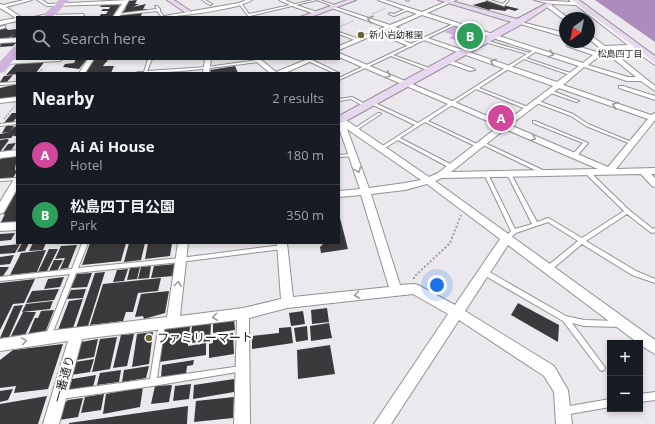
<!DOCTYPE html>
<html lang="en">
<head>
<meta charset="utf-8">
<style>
	body { margin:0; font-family:"Open Sans","Noto Sans JP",sans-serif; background:#242831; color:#f1f3f6 }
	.controls { position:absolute; right:12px; bottom:12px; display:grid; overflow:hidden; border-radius:0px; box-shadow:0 2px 6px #0003 }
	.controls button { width:36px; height:36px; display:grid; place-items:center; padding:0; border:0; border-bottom:1px solid #363941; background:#171b24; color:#f1f3f6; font:20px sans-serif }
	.compass { position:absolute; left:559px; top:12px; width:36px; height:36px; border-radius:50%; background:#171b24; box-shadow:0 2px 6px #0003; rotate:213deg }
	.you { position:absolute; left:437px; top:285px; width:14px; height:14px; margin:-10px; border:3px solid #fff; border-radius:50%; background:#1a73e8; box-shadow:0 0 0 6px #1a73e833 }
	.badge { display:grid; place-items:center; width:26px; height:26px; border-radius:50%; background:#8c9099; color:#fff; font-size:13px; font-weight:700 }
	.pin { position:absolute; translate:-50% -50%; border:2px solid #fff; box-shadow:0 1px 4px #0006 }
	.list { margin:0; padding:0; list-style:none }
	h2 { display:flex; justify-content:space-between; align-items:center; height:52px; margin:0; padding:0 16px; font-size:17px }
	h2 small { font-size:13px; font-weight:400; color:#9ea1a6 }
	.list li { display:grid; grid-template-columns:26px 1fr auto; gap:12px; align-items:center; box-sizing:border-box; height:60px; padding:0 16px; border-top:1px solid #363941 }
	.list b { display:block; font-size:15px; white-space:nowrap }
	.list p { margin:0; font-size:13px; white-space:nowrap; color:#9ea1a6 }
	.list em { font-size:13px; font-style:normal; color:#9ea1a6 }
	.icon { flex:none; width:22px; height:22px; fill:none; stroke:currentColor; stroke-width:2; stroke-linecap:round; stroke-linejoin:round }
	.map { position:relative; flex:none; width:655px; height:424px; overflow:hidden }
	.search { position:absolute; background:#171b24; box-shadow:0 2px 6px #0003; left:16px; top:16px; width:324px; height:44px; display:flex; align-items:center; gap:10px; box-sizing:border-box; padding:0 14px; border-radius:0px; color:#9ea1a6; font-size:15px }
	.panel { position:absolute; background:#171b24; box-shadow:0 2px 6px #0003; left:16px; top:72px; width:324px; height:172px; border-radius:0px }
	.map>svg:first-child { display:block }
	.green { fill:#d2b2e2 }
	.water { fill:#ac8bbd }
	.building { fill:#3b393c }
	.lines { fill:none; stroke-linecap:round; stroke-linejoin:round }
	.lane-casing { stroke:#939195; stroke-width:2 }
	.street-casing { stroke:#939195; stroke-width:2 }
	.secondary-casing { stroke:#939195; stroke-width:2 }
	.primary-casing { stroke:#c5c4c5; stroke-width:2 }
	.path-far2 { stroke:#a19fa2; stroke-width:1; stroke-dasharray:1 1; stroke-linecap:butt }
	.path-far1 { stroke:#a19fa2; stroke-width:1.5; stroke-dasharray:1.5 1.5; stroke-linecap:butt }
	.path { stroke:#a19fa2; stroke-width:2; stroke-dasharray:2 2; stroke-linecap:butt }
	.lane { fill:#fff; fill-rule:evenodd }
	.street { fill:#fff; fill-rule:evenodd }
	.secondary { fill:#e7d8ef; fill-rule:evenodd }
	.primary { fill:#cfb0df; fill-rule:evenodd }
	.oneway { stroke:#9a9a9a }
	.poi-dot { fill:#696431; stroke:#fff; stroke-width:1.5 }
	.labels { text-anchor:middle; stroke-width:4; stroke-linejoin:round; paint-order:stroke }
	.far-poi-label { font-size:9px; fill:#1f1e1f; stroke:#fff; text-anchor:start }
	.far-neighbourhood-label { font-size:9px; fill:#1f1e1f; stroke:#fff }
	.near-poi-label { font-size:12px; fill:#1f1e1f; stroke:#fff; text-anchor:start }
	.near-street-label { font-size:12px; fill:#1f1e1f; stroke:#fff }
</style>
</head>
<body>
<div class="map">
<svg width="655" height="424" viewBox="0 0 655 424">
	<rect width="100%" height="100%" fill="#ebe9ed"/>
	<polygon class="green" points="456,26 489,36 472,46 449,38 453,35 444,32"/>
	<polygon class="water" points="595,0 655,0 655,42"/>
	<g class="building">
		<polygon points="137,0 135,4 139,4 133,7 146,4 143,9 147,9 146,12 121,13 125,10 128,1"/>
		<polygon points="487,1 519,9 515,11 508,9 505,11 491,9 489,10 473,5"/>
		<polygon points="121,3 112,17 99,17 101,14 106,14 108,11 101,11 103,9 109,9 110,7 100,7 102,4"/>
		<polygon points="142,13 141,16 133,17 119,17 121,14"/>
		<polygon points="5,27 8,30 17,29 17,39 9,39 14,34 8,39 0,40 0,29"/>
		<polygon points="14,41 17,42 13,46 0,47 1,43"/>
		<polygon points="76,59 87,59 79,69 63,67 65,64 74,63"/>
		<polygon points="108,59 107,62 104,62 106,62 103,66 114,66 111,73 85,73 90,63 98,62 91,63 93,60"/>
		<polygon points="45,61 36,73 6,75 17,63"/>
		<polygon points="235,66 238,73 211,73 210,70"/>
		<polygon points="13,75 7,82 0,82 4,76"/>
		<polygon points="17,84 16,97 0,99 0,88"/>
		<polygon points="12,113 17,113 17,117 13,122 4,123"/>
		<polygon points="6,126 14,126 10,131 14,127 17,126 17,136 13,136 15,133 11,138 0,139 0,134 10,132 2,133"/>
		<polygon points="7,139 9,140 0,152 0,140"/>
		<polygon points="16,143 10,152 2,152 8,144"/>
		<polygon points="17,156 15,170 17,171 13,178 0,179 0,160 2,157"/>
		<polygon points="17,190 17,223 0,224 5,214 3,215"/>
		<polygon points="340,218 348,249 321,253 320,247 324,243 339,243"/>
		<polygon points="15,233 11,240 0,241 0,234"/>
		<polygon points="22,243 29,243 25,251 17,252"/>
		<polygon points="33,243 46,243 43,250 29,251"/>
		<polygon points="90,243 126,243 121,261 82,265"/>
		<polygon points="129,243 145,243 141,260 124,262"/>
		<polygon points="148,243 172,243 170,256 145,259"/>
		<polygon points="20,244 15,253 0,254 0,246"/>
		<polygon points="77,245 68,268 60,269 65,258 55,259 61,246"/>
		<polygon points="49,249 58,249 47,271 38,272"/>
		<polygon points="46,250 37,272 10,275 21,253"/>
		<polygon points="14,255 10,264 0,265 0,257"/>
		<polygon points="54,260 63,260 57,271 49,271"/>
		<polygon points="175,264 173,276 151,278 154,266"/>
		<polygon points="151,266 149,278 138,279 141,267"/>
		<polygon points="0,267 9,267 3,276 0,276"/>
		<polygon points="140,267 137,279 127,280 130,268"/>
		<polygon points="128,269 124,281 113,282 117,270"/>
		<polygon points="105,272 88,326 76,328 95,273"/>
		<polygon points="92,273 87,287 71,288 77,274"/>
		<polygon points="64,277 60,287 44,289 48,279"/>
		<polygon points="161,278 158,291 138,293 133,312 126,312 123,321 90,325 103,284"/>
		<polygon points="35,279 24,303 13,304 0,330 0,283"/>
		<polygon points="59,289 54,300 26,303 32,291"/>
		<polygon points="86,289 83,298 67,299 71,290"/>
		<polygon points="169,291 165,313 144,319 143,316 135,317 141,294"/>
		<polygon points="83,299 73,328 58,330 69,301"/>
		<polygon points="53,301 50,309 22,312 26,304"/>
		<polygon points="518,303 559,325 558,342 511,315"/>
		<polygon points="23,305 9,337 0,338 14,306"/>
		<polygon points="327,308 329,322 312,324 311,310"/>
		<polygon points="54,310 45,333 28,335 35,318 38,318 41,311"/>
		<polygon points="303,311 305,324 291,326 289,313"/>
		<polygon points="23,312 36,312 25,335 11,336"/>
		<polygon points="234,319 235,330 213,333 213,323"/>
		<polygon points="211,323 210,341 190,343 192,326"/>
		<polygon points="329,323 332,338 311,341 310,326"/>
		<polygon points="190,326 188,346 206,343 206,355 159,362 163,329"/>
		<polygon points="307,326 308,340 296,342 294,328"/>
		<polygon points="291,327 293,343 252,349 252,336 279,333 279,328"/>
		<polygon points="153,332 149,364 132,367 137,334"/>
		<polygon points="233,333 234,354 209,358 209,344 213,343 213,337"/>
		<polygon points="134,334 127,366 113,368 121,335"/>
		<polygon points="117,337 110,369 92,372 100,339"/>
		<polygon points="98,339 94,357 77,360 81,342"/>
		<polygon points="63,344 48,389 14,393 16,386 0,388 0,360 13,350"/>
		<polygon points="330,345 335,374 298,379 297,350"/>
		<polygon points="94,359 90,372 71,375 75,362"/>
		<polygon points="194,360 193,365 187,366 186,374 161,378 162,365"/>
		<polygon points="149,366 146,378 122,382 124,370"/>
		<polygon points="121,370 119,382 97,385 100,373"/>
		<polygon points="96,375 93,387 69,391 72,379"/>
		<polygon points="234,379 234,392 193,399 194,385"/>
		<polygon points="191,384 189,399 173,401 175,386"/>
		<polygon points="172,385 169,402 151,404 155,386"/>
		<polygon points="143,387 140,407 103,414 106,394"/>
		<polygon points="13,389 8,400 0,402 0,391"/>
		<polygon points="104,394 101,410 81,413 85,397"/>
		<polygon points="47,396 38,424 0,424 0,404"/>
		<polygon points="234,397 233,418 194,422 196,401"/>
		<polygon points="83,398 78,417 59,420 63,405 68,400"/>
		<polygon points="188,406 187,424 69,424 69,423"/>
	</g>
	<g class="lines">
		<g class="lane-casing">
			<g id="lane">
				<polygon points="202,0 205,0 212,4 210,5"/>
				<polygon points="313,0 320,0 337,6 335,7 317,0 250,16 251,17 249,17 239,4 241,3 249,14"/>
				<polygon points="406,0 409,0 408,1"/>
				<polygon points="487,0 490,0 503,4 507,0 509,0 504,6"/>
				<polygon points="155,6 157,6 160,9 160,11 164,17 162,17 157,11 118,15 117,14 157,9"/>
				<polygon points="299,6 317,12 317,13 315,14 298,8"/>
				<polygon points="408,8 410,9 394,16 389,14 390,13 394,14"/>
				<polygon points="83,14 84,15 82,17 80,17 81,16 47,17 46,16 47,15"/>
				<polygon points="455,23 457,24 393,55 432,69 432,71 430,71 391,56 339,80 339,78"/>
				<polygon points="4,26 5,26 5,28 0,29 0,27"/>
				<polygon points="339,32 359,39 359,40 357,41 339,34"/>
				<polygon points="485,40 529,53 535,49 537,49 537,51 526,58 573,74 570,75 524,59 479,88 528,107 528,109 526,109 476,89 428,121 479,145 479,147 477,147 425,122 400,138 454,166 454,168 450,168 398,140 383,149 381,149 381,147 415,125 371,104 371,102 373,102 418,123 527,54 485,42"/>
				<path d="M148 59H152L147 71 207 67 258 60 260 61 258 62C218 67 177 73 136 73L138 72H144Z"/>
				<polygon points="308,59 310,59 339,73 334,73 308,61"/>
				<polygon points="17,82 17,84 0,85 0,83"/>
				<polygon points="548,90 550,90 579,101 576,102 548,92"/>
				<polygon points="352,97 367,105 368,106 367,107 365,107 351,99 339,101 339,99"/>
				<polygon points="534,100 536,100 573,114 588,124 634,143 632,144 631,144 586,126 571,116 534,102"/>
				<polygon points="378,113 380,113 381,114 355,131 354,131 352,130"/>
				<polygon points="533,121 535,121 588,143 576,157 572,157 572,155 583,143 533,123"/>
				<polygon points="17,122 17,124 0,126 0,124"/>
				<polygon points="481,142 483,142 547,172 547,173 545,174 543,174 481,144"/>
				<polygon points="352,154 354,155 354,156 339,157 339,155"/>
				<polygon points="585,171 589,171 629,210 653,229 655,228 655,232 652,233 650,232 627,214 586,241 636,271 655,279 655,283 632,275 582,244 550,271 546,271 545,269 546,267 578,241 548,222 516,233 508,240 504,240 503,239 511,231 484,174 484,173 486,173 488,174 515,229 532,224 507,174 509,173 511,174 537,222 548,218 550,219 582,238 624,211 585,173"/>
				<polygon points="17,178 17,180 0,181 0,179"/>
				<polygon points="82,243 88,243 78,268 180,258 282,245 284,246 285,247 284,248 282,249 180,262 76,273 51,337 50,339 48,340 46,339 45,337 70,274 0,281 0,277 72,269"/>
				<polygon points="482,270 486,270 566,316 584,320 619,321 621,322 622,324 621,326 619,327 584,326 572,323 604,366 605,368 604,370 602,371 600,370 563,321 482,274 481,272"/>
				<polygon points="162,321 164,322 165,324 157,378 241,366 243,367 244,369 243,371 153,386 61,399 58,398 57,395 58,392 61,391 150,379 159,324 160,322"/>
				<polygon points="655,392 655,400 640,402 640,394"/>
				<polygon points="610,399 610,407 564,415 561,414 560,411 561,408 564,407"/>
			</g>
		</g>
		<g class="street-casing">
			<g id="street">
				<polygon points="24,0 32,0 6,7 21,17 17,17 17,21 0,25 0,21 16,18 0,8 0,4 3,5"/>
				<polygon points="37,0 42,0 48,4 129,0 119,17 113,17 122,4 47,6"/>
				<path d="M246 0H252C240 9 177 17 159 17L239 3Z"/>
				<polygon points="279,0 285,0 301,7 297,8"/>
				<path d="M378 0H385L422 12 450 0H456L427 13 583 63 593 55 567 46 570 44 597 52 601 49 589 39V34L605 46 628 45 576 5 551 4 534 0 571 2 569 0H574L655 60V65L632 49H609L655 86V91L641 81H627L584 67 563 85 651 115 655 113V120L616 169 655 168V174H651L655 178V187L652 186 641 174 442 178 435 181 655 340V354L640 345V343H638L508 245 465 311 554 366 568 390 572 424H556L554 392 544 376 459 320 391 424H374L448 314 413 294 287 308 249 318 250 424H234L237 320 82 339 59 424H43L68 341 0 351V339L48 331 167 317 178 243H188L180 316 243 308 281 299 277 243H287L293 297 389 287 361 195 339 197V191L360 189 339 128V118H343L429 177 438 173 499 126 339 57V53L504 123 553 86 390 28 339 50V46L385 27 332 8V6L390 25 417 14ZM422 15 579 66 557 82 395 27ZM605 52 636 77H628L588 65ZM559 88 648 119 608 167 510 125ZM347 129 421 180 405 183 369 188ZM505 129 598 169 451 172ZM427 184 500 239 455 305 418 285 414 284 400 285 371 194 405 190Z"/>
				<polygon points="547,5 551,5 568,18 563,19 547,7"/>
				<polygon points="47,14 49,17 34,17"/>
				<polygon points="517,21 565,33 565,37 517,23"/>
				<polygon points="17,38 17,42 0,43 0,39"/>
				<polygon points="394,38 398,38 414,45 411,47 394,40"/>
				<polygon points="26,59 63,59 60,61 6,64 3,62 6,60"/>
				<polygon points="88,59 94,59 85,73 79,73"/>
				<polygon points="205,59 211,59 209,73 203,73"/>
				<polygon points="253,59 260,59 276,72 308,59 316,59 285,73 270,73"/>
				<polygon points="447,59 474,69 475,70 470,71 445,62 444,61"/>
				<polygon points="619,86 623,86 655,96 655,100 619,88"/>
				<polygon points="17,97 17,101 0,103 0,99"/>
				<polygon points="17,150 17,156 0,158 0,152"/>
				<polygon points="17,178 17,189 4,212 0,214 0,202 14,179"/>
				<polygon points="17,222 17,230 0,231 0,223"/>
			</g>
		</g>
		<g class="secondary-casing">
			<g id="secondary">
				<polygon points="167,0 174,0 192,12 186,13"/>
				<polygon points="347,0 356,0 311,17 300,17"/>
				<polygon points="438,0 448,0 517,19 549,2 554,3 522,24 344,122 339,123 339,116 511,22"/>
				<polygon points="572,0 579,0 655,56 655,63"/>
			</g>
		</g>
		<g class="primary-casing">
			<g id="primary">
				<polygon points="60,0 68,0 52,17 43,17"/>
				<polygon points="17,47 17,56 4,71 0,72 0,63 14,48"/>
			</g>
		</g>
		<g class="path-far2">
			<polyline points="372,14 386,8"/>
			<polyline points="339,27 353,21"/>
		</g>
		<g class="path-far1">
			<polyline points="39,73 43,68"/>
			<polyline points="4,119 14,107"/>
		</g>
		<polyline class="path" points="414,279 414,277 450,243 461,215"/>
		<use href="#lane" class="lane"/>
		<use href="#street" class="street"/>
		<use href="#secondary" class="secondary"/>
		<use href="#primary" class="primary"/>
	</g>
	<defs><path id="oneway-chevron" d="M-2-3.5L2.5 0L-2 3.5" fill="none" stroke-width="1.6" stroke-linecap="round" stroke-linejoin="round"/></defs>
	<g class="oneway">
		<use href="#oneway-chevron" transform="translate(370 19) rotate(-161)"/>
		<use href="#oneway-chevron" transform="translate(551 54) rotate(18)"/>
		<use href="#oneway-chevron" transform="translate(493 62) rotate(-161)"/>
		<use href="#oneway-chevron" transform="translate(388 75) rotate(23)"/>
		<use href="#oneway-chevron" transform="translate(615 105) rotate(-161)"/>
		<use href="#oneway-chevron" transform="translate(533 138) rotate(23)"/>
		<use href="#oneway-chevron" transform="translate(358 170) rotate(70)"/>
		<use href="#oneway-chevron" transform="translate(178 284) rotate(-83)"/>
		<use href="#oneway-chevron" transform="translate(357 295) rotate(173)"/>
		<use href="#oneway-chevron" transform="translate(215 317) rotate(173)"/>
		<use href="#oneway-chevron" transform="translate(24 341) rotate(-9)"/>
	</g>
	<g class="poi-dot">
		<circle cx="361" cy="35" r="4"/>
		<circle cx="149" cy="338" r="4"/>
	</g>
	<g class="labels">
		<g class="far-poi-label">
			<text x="369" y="38">新小岩幼稚園</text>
		</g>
		<g class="far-neighbourhood-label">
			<text x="620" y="57">松島四丁目</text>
		</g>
		<g class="near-poi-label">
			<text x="157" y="342">ファミリーマート</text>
		</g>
		<g class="near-street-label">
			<text transform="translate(64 379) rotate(-74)" y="4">一番通り</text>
		</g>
	</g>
</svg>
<div class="controls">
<button>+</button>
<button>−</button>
</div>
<svg class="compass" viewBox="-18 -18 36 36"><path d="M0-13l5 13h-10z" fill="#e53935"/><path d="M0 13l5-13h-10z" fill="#9ea1a6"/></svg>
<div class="you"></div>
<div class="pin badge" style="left:501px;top:118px;background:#d1479c">A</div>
<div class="pin badge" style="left:470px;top:36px;background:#2e9e5b">B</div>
<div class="search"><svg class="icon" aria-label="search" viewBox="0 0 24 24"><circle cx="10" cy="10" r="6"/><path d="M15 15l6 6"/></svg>Search here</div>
<section class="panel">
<h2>Nearby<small>2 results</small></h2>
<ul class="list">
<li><span class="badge" style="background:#d1479c">A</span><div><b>Ai Ai House</b><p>Hotel</p></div><em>180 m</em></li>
<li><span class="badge" style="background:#2e9e5b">B</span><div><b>松島四丁目公園</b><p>Park</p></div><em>350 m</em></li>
</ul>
</section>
</div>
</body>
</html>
